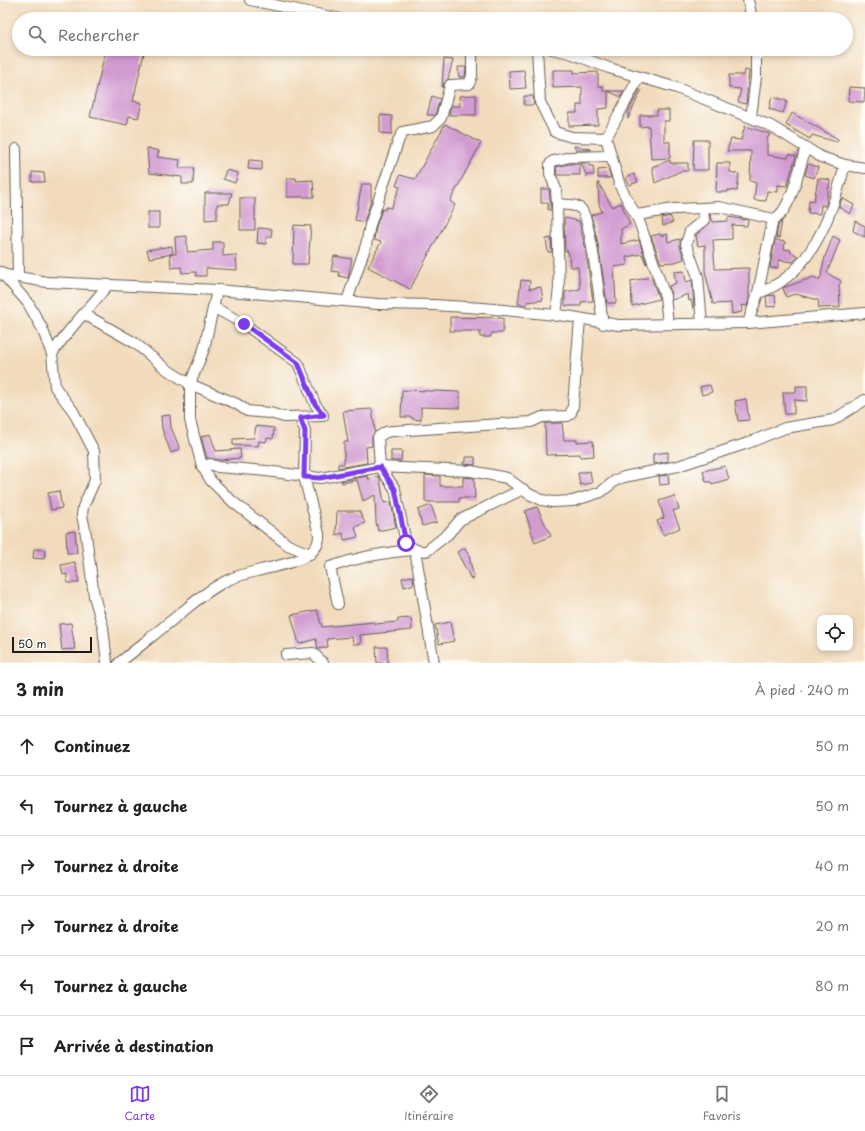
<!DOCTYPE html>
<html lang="fr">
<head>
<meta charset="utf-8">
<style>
	body { margin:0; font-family:"Playpen Sans",sans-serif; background:#f2f2f2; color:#222 }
	.controls { position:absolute; right:12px; bottom:12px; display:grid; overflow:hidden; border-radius:8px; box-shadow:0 2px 6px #0003 }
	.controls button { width:36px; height:36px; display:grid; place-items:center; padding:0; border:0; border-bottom:1px solid #e0e0e0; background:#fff; color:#222; font:20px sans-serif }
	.scale { position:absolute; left:12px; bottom:10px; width:80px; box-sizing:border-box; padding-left:4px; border:2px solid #1c1c1c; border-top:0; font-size:11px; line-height:14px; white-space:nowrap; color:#1c1c1c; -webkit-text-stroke:3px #fdfcf7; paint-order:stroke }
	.stop { position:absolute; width:12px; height:12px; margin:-9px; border:3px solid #7c3aed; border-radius:50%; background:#fff }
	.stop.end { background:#7c3aed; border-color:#fff; box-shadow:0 1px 4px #0008 }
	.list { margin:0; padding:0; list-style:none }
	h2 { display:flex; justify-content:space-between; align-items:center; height:52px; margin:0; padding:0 16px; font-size:17px }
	h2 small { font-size:13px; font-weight:400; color:#767676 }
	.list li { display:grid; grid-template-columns:26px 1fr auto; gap:12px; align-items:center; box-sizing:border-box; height:60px; padding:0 16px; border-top:1px solid #e0e0e0 }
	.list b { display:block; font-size:15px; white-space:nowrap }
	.list em { font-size:13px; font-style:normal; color:#767676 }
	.icon { flex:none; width:22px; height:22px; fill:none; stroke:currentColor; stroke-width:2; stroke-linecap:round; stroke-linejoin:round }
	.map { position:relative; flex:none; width:865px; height:663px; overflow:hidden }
	.search { position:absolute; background:#fff; box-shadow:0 2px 6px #0003; left:12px; right:12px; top:12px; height:44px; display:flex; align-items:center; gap:10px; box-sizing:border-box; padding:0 14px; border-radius:22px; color:#767676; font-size:15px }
	.sheet { height:412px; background:#fff }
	nav { display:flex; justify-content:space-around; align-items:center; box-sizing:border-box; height:56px; border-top:1px solid #e0e0e0; background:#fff; font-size:11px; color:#767676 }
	nav a { display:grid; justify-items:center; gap:2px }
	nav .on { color:#7c3aed }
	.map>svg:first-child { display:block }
	.building { fill:#d29bd2 }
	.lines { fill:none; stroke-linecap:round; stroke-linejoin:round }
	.minor-casing { stroke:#675f54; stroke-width:12 }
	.minor { stroke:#fff; stroke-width:10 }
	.route { stroke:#7c3aed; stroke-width:5 }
</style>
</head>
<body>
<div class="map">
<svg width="865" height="663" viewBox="0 0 865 663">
	<rect width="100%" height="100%" fill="#fdfcf7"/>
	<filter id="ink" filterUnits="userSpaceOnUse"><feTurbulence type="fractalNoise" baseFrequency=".025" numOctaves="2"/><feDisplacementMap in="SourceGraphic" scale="8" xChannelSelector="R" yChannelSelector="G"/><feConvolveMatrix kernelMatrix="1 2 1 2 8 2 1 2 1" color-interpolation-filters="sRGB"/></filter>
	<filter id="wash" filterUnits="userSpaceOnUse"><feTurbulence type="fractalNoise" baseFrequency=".012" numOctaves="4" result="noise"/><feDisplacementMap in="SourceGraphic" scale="16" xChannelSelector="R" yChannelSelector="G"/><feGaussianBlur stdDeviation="0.9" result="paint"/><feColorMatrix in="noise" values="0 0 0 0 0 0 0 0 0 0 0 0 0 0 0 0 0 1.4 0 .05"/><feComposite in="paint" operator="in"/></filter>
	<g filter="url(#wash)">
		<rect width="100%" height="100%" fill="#f2dbbc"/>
		<g id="blocks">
			<g class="building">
				<polygon points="106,49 145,49 133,101 142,103 138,118 129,116 127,125 90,117"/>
				<polygon points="444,59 453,60 448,79 444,83 442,88"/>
				<polygon points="458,67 466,67 465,77 459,77"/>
				<polygon points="524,70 526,88 510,89 509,71"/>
				<polygon points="553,70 574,70 574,73 598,72 598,86 603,86 603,91 624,91 621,97 608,91 608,108 598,109 598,125 569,126 569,113 577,113 577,105 582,105 582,87 553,88"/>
				<polygon points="745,70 749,71 746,104 738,102 741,89 729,88 729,75 744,75"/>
				<polygon points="849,87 865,88 864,102 848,101"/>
				<polygon points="639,90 641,90 628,119 628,112"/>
				<polygon points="476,95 476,115 449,115 451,106 460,106 459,96"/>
				<polygon points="432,96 440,99 435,115 427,115"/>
				<polygon points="524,96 533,96 534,105 524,105"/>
				<polygon points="772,97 787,101 783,113 769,109"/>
				<polygon points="657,110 669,110 669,121 664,121 664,141 670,142 670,158 651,159 649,126 640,127 640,115 657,115"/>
				<polygon points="792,113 838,139 837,142 812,135 810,139 786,125"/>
				<polygon points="380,115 392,116 392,134 380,133"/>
				<polygon points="445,124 481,143 450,201 455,205 410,289 368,267 381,242 374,240 376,227 382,209 385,210 386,207 391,208 400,187 396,186 400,175 415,179"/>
				<polygon points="745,126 770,134 767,139 767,155 788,158 789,154 796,156 787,186 778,185 778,192 767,191 766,201 754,200 756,183 750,181 751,151 727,151 731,139 741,140"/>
				<polygon points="694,140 708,140 708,170 693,170"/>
				<polygon points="574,146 591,149 591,150 576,150"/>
				<polygon points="147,148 159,151 157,157 180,160 179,168 194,168 193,184 182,184 182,177 149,173"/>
				<polygon points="249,160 262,161 262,170 248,169"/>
				<polygon points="670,160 670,163 688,163 688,171 681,171 655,183 652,167"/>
				<polygon points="581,163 589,163 589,166 593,166 594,175 588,175 587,177"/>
				<polygon points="717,163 730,163 730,172 739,174 737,191 728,190 728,192 716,192"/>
				<polygon points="569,164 580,164 580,175 557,175 556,167"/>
				<polygon points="808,164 818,167 814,178 805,175"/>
				<polygon points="608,169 611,178 598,178 598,170"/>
				<polygon points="226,170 238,173 235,183 223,179"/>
				<polygon points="32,172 44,173 45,182 32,182"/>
				<polygon points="634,174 638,182 629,185 626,177"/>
				<polygon points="287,178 296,178 296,181 313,180 314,197 287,197"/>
				<polygon points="818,178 830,180 826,204 825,206 821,205 820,214 808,213 809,200 814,201"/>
				<polygon points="598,182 612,207 621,203 630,224 621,229 621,244 639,240 647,264 646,264 642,254 626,257 627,265 614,267 616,303 607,303 598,243 591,215 602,212 599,204"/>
				<polygon points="362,184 371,184 371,201 364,222 355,220"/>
				<polygon points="541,189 549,189 551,210 548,210 548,203 541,203"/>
				<polygon points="205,193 232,193 229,204 217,204 217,219 205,220"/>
				<rect x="240" y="198" width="15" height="32"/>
				<polygon points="842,198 854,205 850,214 839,207"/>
				<rect x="148" y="212" width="11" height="16"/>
				<polygon points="710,214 713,222 728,221 728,217 748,220 747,226 732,225 732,239 713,240 715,269 749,268 749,299 747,306 741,305 742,312 732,314 731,303 713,304 705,271 705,245 698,246 696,235 710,223"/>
				<polygon points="670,216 673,222 663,226 662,218"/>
				<polygon points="564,218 579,221 585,246 593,301 581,302 581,306 565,306 565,292 580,289 578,267 570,267 569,255 567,250 565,251"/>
				<polygon points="782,221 779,238 776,238 778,226"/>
				<polygon points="855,221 865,226 865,237 853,231"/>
				<polygon points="294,225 311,226 308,264 293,264"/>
				<polygon points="258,228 272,229 271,237 266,237 266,244 257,243"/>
				<polygon points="660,234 661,236 667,234 668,242 680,239 680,246 684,259 675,262 661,263 651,236"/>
				<polygon points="187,236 187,252 213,250 213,242 223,242 223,256 236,255 237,270 206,268 206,276 196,276 196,272 182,273 181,267 171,268 170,254 176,254 175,237"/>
				<polygon points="833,236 840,240 827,273 841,281 839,286 840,307 819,308 818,300 795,294 786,297 783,288 785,287 814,277 819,280 822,274 821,274 825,257"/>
				<polygon points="551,238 552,252 548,252 546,239"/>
				<polygon points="775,240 785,242 784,249 791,250 790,252 798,256 793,262 778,260 778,268 770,268"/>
				<polygon points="172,246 173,254 149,258 147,250"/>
				<polygon points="334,256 352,259 348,278 339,276 339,272 331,271"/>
				<polygon points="684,271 686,282 692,280 694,308 693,308 691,300 689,301 688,294 672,300 669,286 676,283 674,272"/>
				<polygon points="651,277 659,299 632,306 631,281"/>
				<polygon points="521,280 530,281 529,289 541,287 543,300 527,302 527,305 518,304"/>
				<polygon points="775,295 776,306 767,307 766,296"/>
				<polygon points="450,317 503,318 503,333 492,333 490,337 480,337 480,331 450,331"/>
				<polygon points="710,385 712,392 702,395 700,387"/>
				<polygon points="796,386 807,386 807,401 794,400 794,414 785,414 783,392 796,392"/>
				<polygon points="402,390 460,392 460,408 421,407 421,420 412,419 412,417 401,417"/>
				<polygon points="746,399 749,420 738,421 735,401"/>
				<polygon points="372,409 375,431 372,437 372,446 366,447 367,463 338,468 338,464 344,464 344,442 348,442 343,411"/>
				<polygon points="170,415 171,427 180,449 171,453 162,429 161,416"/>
				<polygon points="545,423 562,423 564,440 577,440 577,442 593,441 594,456 580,457 580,454 546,455"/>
				<polygon points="256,426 274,428 273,439 267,438 266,442 259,441 258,446 233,445 233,439 254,438"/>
				<polygon points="210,434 216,451 240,449 241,458 219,460 207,458 201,437"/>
				<polygon points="391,451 402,451 401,461 391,461"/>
				<polygon points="668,452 668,461 653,464 653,454"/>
				<polygon points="466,457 475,457 475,465 463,464 463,462 466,462"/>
				<polygon points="725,466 729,479 712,484 711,482 706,482 703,471"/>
				<polygon points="590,471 592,483 580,485 578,473"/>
				<polygon points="425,475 440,476 440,486 463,486 463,477 474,478 475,498 459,498 459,502 425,502"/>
				<polygon points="668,475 669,484 660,485 659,476"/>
				<polygon points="368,476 369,480 378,476 380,479 384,503 391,502 396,527 378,531 376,522 375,495 363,501 357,480 342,483 341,481"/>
				<polygon points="59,491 62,508 51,510 48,493"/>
				<polygon points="674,496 679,509 673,511 680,528 663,535 657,521 664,518 659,501"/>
				<polygon points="431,505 437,522 422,526 418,510"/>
				<polygon points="537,507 551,536 535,543 525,511"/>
				<polygon points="337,511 359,511 365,523 355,527 358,537 344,540 343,533 336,535"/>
				<polygon points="75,531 77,553 67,553 66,532"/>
				<polygon points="465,548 469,556 474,578 471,579 457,552"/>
				<polygon points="34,549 45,550 44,559 33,558"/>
				<polygon points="75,562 79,583 67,583 67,574 63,575 61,565"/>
				<polygon points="413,576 414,584 404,587 402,578"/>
				<polygon points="317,610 322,627 375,622 375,624 398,622 398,619 411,618 412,630 360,635 361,644 353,644 352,637 327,639 328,647 318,649 316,639 299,644 291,615"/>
				<polygon points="450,622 454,641 439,644 435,625"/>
				<polygon points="71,623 75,649 62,650 59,624"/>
				<polygon points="376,647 387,647 388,663 377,663"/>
			</g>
		</g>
	</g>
	<g filter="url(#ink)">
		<use href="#blocks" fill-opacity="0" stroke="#675f54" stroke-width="1"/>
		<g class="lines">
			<g class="minor-casing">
				<g id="minor">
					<polyline points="250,0 341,19"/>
					<polyline points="748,0 752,19"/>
					<polyline points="537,49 540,102 555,132 572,137 606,138"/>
					<polyline points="552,49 570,53 609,68 677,88 771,126 821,157 845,165 865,168"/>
					<polyline points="639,77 606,138 620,186 639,221 665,296 668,324"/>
					<polyline points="751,117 756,77 756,49"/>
					<polyline points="16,149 18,276"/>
					<path d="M557 204C565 205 576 204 581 209 591 218 600 305 603 324"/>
					<polyline points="637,215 674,209 703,208"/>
					<polyline points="1,272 28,303 42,328 52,354 55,387 73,411 94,451 95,480 83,507 82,515 86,535 94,596 103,627 107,663"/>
					<polyline points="0,274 47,282 217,290 378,304 433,305 483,308 567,316 618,325 748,323 865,313"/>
					<polyline points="217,290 204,349 190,384 190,420 202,466 211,481 233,502 288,545 310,554"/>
					<path d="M758 293C811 276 832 214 845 165"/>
					<polyline points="347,301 366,245 370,225 399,139 403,132 433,126 441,118 450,85 469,84 472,76 472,49"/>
					<polyline points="84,314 135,343 166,369 190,384 237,404 247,411 270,413 284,417 323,416 323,415 315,404 298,363 244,324 213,307"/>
					<polyline points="556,316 559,287 557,204 556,189 550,174 550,164 553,161 570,157 610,156"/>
					<path d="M748 323 758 293 772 224 774 219C791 212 800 165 806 147"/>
					<polyline points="702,324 698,277 686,244 690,231 704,220 703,208 719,207 774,219"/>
					<path d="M52 354C68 329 89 309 107 286"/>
					<polyline points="202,466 210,464 218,467 266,471 320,478 380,467 471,471 507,478 529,494 542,500 553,502 573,501 601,492 616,480 624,477 678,466 748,443 785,428 833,420 865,400"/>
					<path d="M338 604 330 567C356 558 385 552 413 550 419 549 423 553 428 550L448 534 460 520 523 489"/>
					<polyline points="286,655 313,653 323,663"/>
					<path d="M119 663C138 648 157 632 176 617 192 604 209 589 228 580 237 576 248 573 257 571 276 565 321 562 319 534L304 477 305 431 300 417"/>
					<polyline points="434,663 415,550 406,543 395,489 380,467 378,437 386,432 393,431 531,422 542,417 568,416 571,413 573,406 580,319"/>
				</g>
			</g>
			<use href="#minor" class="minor"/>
		</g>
	</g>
	<g class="lines" filter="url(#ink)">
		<polyline class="route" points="244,324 298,363 315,404 324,415 300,418 305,431 304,477 320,478 380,467 395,489 406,543"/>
	</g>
</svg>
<div class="controls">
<button><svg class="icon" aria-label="locate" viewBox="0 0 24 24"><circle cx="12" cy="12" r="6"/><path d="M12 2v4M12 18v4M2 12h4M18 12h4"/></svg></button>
</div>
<div class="scale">50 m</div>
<div class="stop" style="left:406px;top:543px"></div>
<div class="stop end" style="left:244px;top:324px"></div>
<div class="search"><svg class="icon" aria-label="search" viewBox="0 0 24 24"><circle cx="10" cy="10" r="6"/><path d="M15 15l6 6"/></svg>Rechercher</div>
</div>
<section class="sheet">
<h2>3 min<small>À pied · 240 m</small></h2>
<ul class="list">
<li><svg class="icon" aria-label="ahead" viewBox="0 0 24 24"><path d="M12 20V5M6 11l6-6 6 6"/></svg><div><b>Continuez</b></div><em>50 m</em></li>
<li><svg class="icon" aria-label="left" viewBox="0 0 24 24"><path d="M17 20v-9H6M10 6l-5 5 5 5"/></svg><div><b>Tournez à gauche</b></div><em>50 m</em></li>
<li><svg class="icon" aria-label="right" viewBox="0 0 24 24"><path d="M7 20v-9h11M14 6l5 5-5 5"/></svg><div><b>Tournez à droite</b></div><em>40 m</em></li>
<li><svg class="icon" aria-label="right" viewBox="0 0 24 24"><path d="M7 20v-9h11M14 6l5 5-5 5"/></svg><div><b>Tournez à droite</b></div><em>20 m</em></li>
<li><svg class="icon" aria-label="left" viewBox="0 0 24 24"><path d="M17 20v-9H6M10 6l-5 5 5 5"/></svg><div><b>Tournez à gauche</b></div><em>80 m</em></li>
<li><svg class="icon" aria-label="arrive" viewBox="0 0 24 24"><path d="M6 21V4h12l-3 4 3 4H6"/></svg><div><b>Arrivée à destination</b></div></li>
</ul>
</section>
<nav>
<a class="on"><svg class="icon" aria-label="map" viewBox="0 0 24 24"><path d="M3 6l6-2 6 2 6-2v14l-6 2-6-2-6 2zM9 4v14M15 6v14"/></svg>Carte</a>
<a><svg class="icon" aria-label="directions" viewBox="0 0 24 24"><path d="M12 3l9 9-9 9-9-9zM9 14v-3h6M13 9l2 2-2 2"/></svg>Itinéraire</a>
<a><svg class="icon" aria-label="saved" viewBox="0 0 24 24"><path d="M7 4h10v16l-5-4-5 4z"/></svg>Favoris</a>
</nav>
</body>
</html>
